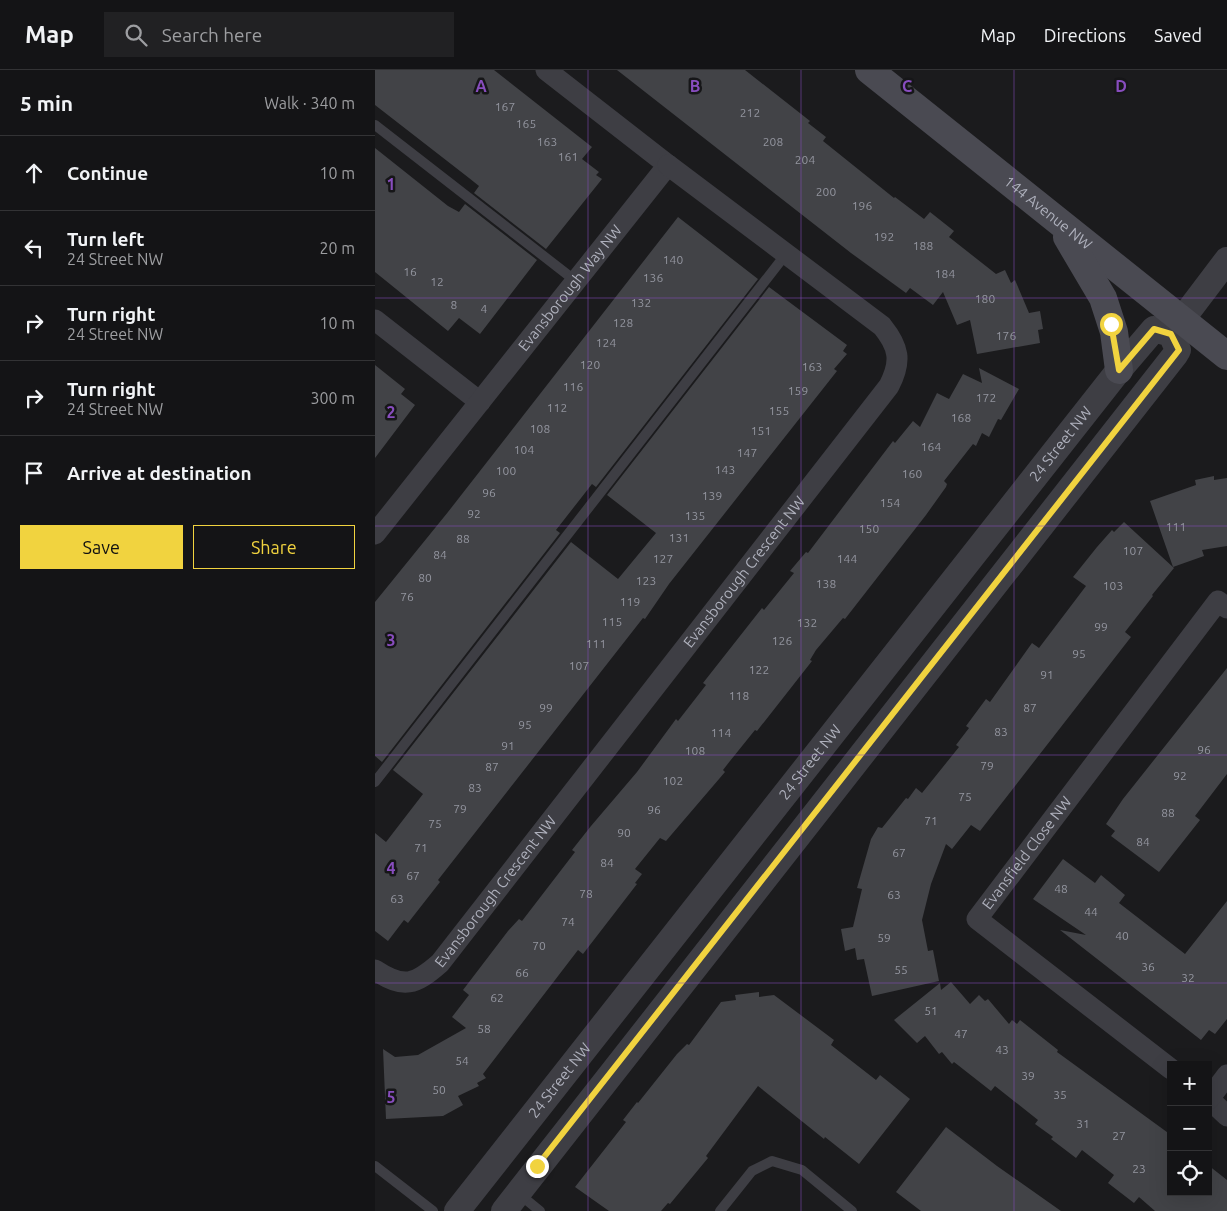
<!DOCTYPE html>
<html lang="en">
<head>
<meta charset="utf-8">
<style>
	body { margin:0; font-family:Ubuntu,sans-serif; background:#212123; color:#f1f3f6 }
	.controls { position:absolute; right:15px; bottom:15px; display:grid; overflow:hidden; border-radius:0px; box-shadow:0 5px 20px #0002 }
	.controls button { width:45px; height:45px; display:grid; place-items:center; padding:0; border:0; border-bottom:1px solid #333335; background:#141416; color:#f1f3f6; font:25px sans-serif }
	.stop { position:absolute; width:15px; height:15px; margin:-11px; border:4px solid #f1d33f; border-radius:50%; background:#fff }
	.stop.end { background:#f1d33f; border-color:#fff; box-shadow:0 1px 5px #0008 }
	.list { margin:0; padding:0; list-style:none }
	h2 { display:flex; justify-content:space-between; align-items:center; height:65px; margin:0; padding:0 20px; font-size:21px }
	h2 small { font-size:16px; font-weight:400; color:#9d9ea1 }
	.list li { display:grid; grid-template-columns:32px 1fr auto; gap:15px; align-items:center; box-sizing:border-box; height:75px; padding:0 20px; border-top:1px solid #333335 }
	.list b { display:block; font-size:19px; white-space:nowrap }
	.list p { margin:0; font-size:16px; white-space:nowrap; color:#9d9ea1 }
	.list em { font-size:16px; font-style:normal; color:#9d9ea1 }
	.actions { display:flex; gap:10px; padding:15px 20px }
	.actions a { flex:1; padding:11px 0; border:1px solid #f1d33f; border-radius:0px; text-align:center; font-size:18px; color:#f1d33f }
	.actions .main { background:#f1d33f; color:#111 }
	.icon { flex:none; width:28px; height:28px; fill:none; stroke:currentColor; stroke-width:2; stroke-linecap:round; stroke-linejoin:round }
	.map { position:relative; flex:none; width:852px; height:1141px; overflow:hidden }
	header { display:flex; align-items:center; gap:30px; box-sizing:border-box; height:70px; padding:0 25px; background:#141416; border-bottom:1px solid #333335 }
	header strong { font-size:24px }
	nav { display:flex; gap:28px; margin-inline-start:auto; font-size:18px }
	.search { width:350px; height:45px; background:#212123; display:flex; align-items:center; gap:12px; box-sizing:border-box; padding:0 18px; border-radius:0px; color:#9d9ea1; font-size:19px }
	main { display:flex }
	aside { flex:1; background:#141416 }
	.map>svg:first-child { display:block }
	.building { fill:#424347 }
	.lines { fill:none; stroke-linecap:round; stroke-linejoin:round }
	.service { stroke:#3e3e44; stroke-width:10 }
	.minor { stroke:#3e3e44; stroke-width:21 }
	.tertiary { stroke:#3e3e44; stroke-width:26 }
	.secondary { stroke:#4a4a52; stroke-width:28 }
	.route { stroke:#f1d33f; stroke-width:6 }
	.grid { fill:none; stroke:#884dbe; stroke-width:1; stroke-opacity:0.55 }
	.labels { text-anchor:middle; stroke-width:5; stroke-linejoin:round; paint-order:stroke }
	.number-label { font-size:12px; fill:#93959f }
	.street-label { font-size:15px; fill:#aeb0bc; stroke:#161618 }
	.grid-label { font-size:16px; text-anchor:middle; font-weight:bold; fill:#884dbe; stroke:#161618; stroke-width:5; stroke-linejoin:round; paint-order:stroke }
</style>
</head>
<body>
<header>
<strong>Map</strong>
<div class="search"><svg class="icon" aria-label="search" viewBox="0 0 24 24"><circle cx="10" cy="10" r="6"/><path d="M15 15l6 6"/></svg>Search here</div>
<nav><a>Map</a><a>Directions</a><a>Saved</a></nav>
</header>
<main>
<aside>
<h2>5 min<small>Walk · 340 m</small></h2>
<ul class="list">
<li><svg class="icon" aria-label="ahead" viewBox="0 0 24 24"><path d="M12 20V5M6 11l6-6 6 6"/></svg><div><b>Continue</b></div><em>10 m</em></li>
<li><svg class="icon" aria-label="left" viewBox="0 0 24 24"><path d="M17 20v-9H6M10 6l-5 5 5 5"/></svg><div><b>Turn left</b><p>24 Street NW</p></div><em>20 m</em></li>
<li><svg class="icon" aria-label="right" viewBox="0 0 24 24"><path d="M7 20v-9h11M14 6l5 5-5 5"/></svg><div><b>Turn right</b><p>24 Street NW</p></div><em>10 m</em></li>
<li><svg class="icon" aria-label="right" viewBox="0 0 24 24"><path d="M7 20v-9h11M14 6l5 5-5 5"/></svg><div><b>Turn right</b><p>24 Street NW</p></div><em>300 m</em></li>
<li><svg class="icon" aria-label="arrive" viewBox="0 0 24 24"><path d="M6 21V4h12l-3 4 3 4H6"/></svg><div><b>Arrive at destination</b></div></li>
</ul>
<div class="actions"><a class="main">Save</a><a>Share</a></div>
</aside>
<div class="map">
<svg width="852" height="1141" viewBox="0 0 852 1141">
	<rect width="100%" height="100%" fill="#1b1b1d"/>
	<g class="building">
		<polygon points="0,0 119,0 217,77 207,89 224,102 221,105 227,109 171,179 99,123 104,116 94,108 0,35"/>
		<polygon points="242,0 370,0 435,51 433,53 451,67 448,71 519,128 520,127 549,149 555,142 579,161 574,167 621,204 630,200 636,213 640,210 654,243 665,241 668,259 663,260 665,273 602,284 595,250 582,255 568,222 558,235 535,218 531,223 476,183"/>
		<polygon points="0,78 73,136 84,142 90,134 162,190 105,264 84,248 73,261 0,202"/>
		<polygon points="303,147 383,209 221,417 217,414 181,460 185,463 7,692 0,686 0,532 73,442"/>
		<polygon points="394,217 472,275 468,281 472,284 459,299 462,301 294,514 270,549 268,548 63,810 65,812 33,853 29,850 13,871 0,861 0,763 11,772 48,724 18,700 196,472 243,509 281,463 232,425"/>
		<polygon points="0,295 30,319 26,324 40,335 0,388"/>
		<polygon points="604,298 644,319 626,350 623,349 614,367 607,363 601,376 598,374 569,411 572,414 571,417 551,445 470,549 468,548 441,580 435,590 437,591 382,661 380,660 355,691 348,700 350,702 291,771 285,768 260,799 267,804 260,813 262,814 208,884 203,880 108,1004 111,1008 102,1013 104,1016 83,1026 88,1035 68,1046 11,1049 8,979 20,987 43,985 91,958 77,947 94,925 88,920 133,861 144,849 147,851 200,782 197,780 216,756 262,702 301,649 303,651 331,615 328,613 387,538 389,540 419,503 415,501 431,482 433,483 518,371 520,373 538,351 545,357 562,323 574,329 588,304 607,313"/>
		<polygon points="839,406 839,410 852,408 852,476 827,480 829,486 798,497 775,431 821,415 820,410"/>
		<polygon points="749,452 799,498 777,525 778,526 750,562 756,567 605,761 596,755 577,779 571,774 556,814 547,850 553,881 558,880 564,911 497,926 489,889 482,890 480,878 470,881 466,859 478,857 487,819 482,818 496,769 503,757 507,758 531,728 533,729 541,718 547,723 584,677 581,675 594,658 591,656 611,629 615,632 657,573 664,578 711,516 698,507 722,477 737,460 739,462"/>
		<polygon points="852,598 852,704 820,746 825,750 784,802 736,766 740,761 731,754 748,729"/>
		<polygon points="688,789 720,813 726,805 750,825 744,833 810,884 852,831 852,949 840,964 834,960 826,970 685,860 711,865 658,829"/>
		<polygon points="576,912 595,934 604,925 610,931 613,929 634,954 637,950 642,954 645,950 683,980 682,982 796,1065 796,1122 833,1122 833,1095 852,1110 852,1141 780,1141 764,1127 759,1133 733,1113 739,1105 707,1080 701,1088 676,1069 678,1067 660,1054 663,1050 620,1016 616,1021 579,992 577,994 567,982 564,984 550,966 542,973 519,950 565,913 566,920"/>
		<polygon points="384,922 384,927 399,925 459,970 456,975 501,1010 505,1005 535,1029 484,1094 450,1067 449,1069 383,1016 331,1086 333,1088 295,1134 293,1133 286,1141 234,1141 200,1117 251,1052 248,1050 262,1032 263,1033 302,984 312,974 314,975 346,932 361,930 360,925"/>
		<polygon points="571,1057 622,1096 686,1141 546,1141 521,1122"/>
	</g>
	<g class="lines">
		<g class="service">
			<polyline points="0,55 202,212"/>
			<polyline points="0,712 411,184"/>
			<polyline points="0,1096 58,1141"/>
			<polyline points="143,1123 165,1141"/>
			<polyline points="345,1141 377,1101 397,1091 427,1100 477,1141"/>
		</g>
		<g class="minor">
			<polyline points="0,250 105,332"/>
			<path id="s1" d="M0 464 293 95 171 0"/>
			<path id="s2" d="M0 900C29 919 40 915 65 893L514 316C527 291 524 277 507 256L293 95"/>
			<path id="s3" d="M796 999 602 849 843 531 852 538"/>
			<polyline points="833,1028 852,1046"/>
			<polyline points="834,1029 852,1005"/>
		</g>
		<g class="tertiary">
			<polyline points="796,264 852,190"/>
			<path id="s4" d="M82 1141 744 300 779 259 796 264 803 280 800 285 129 1141"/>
		</g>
		<g class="secondary">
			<path id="s5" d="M494 0 852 286"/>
			<polyline points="692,167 728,228 739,262 744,300"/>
		</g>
	</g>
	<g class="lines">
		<polyline class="route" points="162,1096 804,280 796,264 779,259 744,300 736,254"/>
	</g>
	<path class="grid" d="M213 0V1141M426 0V1141M639 0V1141M0 228H852M0 456H852M0 685H852M0 913H852"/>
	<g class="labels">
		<g class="number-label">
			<text x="130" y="41">167</text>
			<text x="375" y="47">212</text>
			<text x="151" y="58">165</text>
			<text x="172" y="76">163</text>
			<text x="398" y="76">208</text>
			<text x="193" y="91">161</text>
			<text x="430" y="94">204</text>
			<text x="451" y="126">200</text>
			<text x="487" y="140">196</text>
			<text x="509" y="171">192</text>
			<text x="548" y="180">188</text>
			<text x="298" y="194">140</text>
			<text x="35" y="206">16</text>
			<text x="570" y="208">184</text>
			<text x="278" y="212">136</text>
			<text x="62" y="216">12</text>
			<text x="610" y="233">180</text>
			<text x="266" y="237">132</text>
			<text x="79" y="239">8</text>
			<text x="109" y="243">4</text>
			<text x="248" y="257">128</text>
			<text x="631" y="270">176</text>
			<text x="231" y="277">124</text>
			<text x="215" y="299">120</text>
			<text x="437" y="301">163</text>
			<text x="198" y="321">116</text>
			<text x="423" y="325">159</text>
			<text x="611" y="332">172</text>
			<text x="182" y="342">112</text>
			<text x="404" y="345">155</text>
			<text x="586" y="352">168</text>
			<text x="165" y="363">108</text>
			<text x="386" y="365">151</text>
			<text x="556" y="381">164</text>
			<text x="149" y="384">104</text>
			<text x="372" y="387">147</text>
			<text x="350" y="404">143</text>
			<text x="131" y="405">100</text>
			<text x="537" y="408">160</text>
			<text x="114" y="427">96</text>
			<text x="337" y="430">139</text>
			<text x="515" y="437">154</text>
			<text x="99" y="448">92</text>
			<text x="320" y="450">135</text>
			<text x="801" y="461">111</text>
			<text x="494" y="463">150</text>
			<text x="304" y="472">131</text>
			<text x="88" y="473">88</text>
			<text x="758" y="485">107</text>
			<text x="65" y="489">84</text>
			<text x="288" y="493">127</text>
			<text x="472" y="493">144</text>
			<text x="50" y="512">80</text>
			<text x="271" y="515">123</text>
			<text x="451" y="518">138</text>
			<text x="738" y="520">103</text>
			<text x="32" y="531">76</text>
			<text x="255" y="536">119</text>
			<text x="237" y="556">115</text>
			<text x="432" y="557">132</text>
			<text x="726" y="561">99</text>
			<text x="407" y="575">126</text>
			<text x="221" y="578">111</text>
			<text x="704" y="588">95</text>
			<text x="204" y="600">107</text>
			<text x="384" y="604">122</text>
			<text x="672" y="609">91</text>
			<text x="364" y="630">118</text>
			<text x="171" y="642">99</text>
			<text x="655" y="642">87</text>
			<text x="150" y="659">95</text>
			<text x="626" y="666">83</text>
			<text x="346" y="667">114</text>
			<text x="133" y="680">91</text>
			<text x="829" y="684">96</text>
			<text x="320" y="685">108</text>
			<text x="612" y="700">79</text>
			<text x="117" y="701">87</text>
			<text x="805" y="710">92</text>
			<text x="298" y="715">102</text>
			<text x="100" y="722">83</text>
			<text x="590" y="731">75</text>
			<text x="85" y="743">79</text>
			<text x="279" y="744">96</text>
			<text x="793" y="747">88</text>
			<text x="556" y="755">71</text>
			<text x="60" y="758">75</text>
			<text x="249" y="767">90</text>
			<text x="768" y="776">84</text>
			<text x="46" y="782">71</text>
			<text x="524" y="787">67</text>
			<text x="232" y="797">84</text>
			<text x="38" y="810">67</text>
			<text x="686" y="823">48</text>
			<text x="211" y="828">78</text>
			<text x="519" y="829">63</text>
			<text x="22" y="833">63</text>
			<text x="716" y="846">44</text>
			<text x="193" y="856">74</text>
			<text x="747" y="870">40</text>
			<text x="509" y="872">59</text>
			<text x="164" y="880">70</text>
			<text x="773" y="901">36</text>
			<text x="526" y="904">55</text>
			<text x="147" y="907">66</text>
			<text x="813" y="912">32</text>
			<text x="122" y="932">62</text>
			<text x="556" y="945">51</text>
			<text x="109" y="963">58</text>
			<text x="586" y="968">47</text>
			<text x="627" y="984">43</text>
			<text x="87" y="995">54</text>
			<text x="653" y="1010">39</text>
			<text x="64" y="1024">50</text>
			<text x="685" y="1029">35</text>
			<text x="708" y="1058">31</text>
			<text x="744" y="1070">27</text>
			<text x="764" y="1103">23</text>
		</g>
		<g class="street-label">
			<text dy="5" stroke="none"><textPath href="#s5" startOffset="229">144 Avenue NW</textPath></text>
			<text dy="5" stroke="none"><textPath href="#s1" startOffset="314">Evansborough Way NW</textPath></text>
			<text dy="5" stroke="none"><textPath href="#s4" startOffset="976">24 Street NW</textPath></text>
			<text dy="5" stroke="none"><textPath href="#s2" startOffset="569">Evansborough Crescent NW</textPath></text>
			<text dy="5" stroke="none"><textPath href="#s4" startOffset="571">24 Street NW</textPath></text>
			<text dy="5" stroke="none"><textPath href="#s3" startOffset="328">Evansfield Close NW</textPath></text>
			<text dy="5" stroke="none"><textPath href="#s2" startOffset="164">Evansborough Crescent NW</textPath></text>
			<text dy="5" stroke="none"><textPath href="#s4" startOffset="166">24 Street NW</textPath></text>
		</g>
	</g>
	<g class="grid-label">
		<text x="106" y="22">A</text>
		<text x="320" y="22">B</text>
		<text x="532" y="22">C</text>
		<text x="746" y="22">D</text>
		<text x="16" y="120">1</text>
		<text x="16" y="348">2</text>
		<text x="16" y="576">3</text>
		<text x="16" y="804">4</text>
		<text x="16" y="1033">5</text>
	</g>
</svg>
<div class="controls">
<button>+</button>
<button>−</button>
<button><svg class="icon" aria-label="locate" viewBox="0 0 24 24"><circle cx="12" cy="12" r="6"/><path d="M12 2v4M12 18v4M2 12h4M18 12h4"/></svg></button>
</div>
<div class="stop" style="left:736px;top:254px"></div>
<div class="stop end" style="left:162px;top:1096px"></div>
</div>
</main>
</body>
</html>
